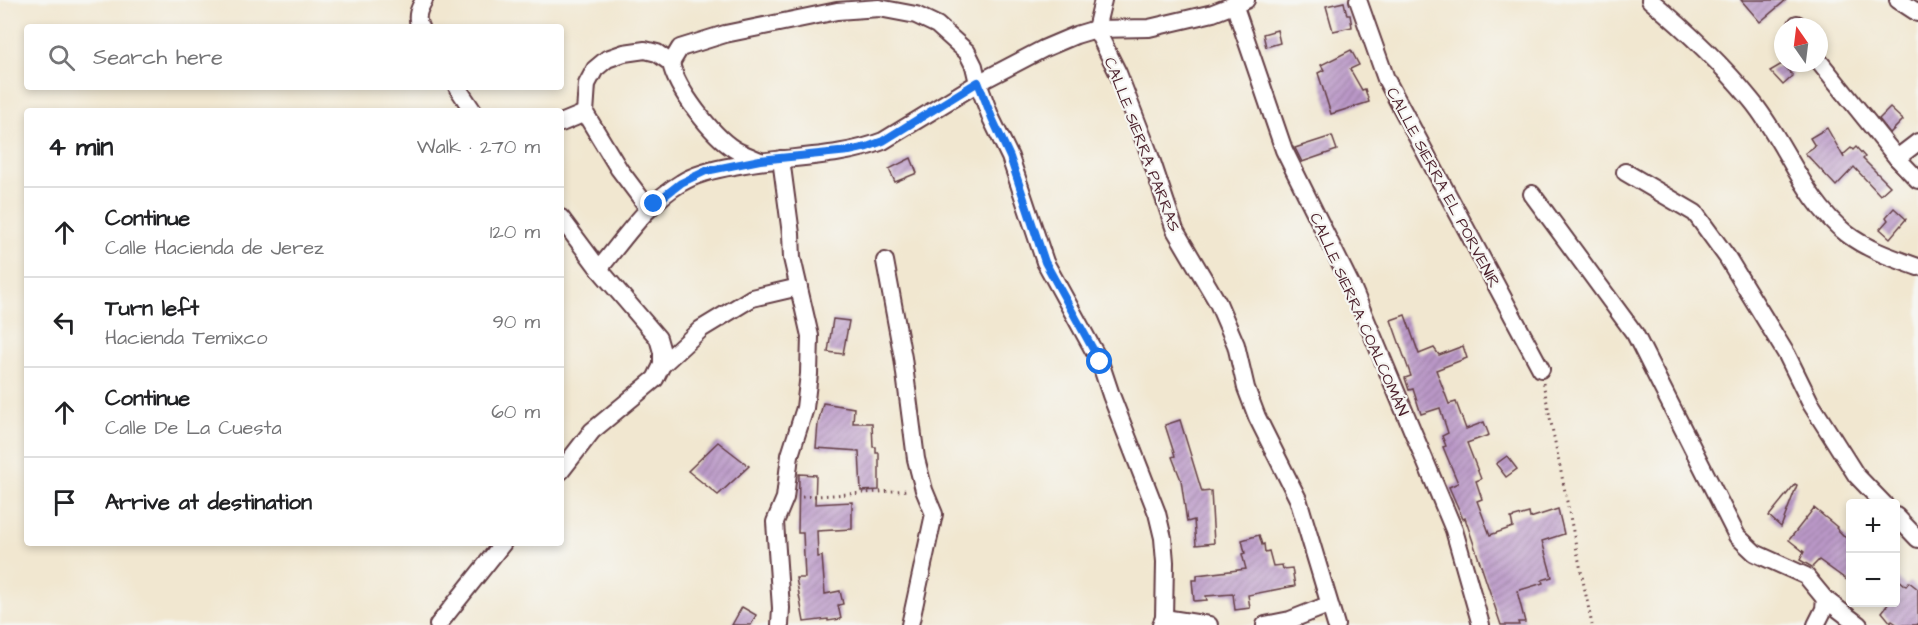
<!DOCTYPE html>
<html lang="en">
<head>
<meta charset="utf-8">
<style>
	body { margin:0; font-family:"Architects Daughter",sans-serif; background:#f2f2f2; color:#202124 }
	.controls { position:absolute; right:18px; bottom:18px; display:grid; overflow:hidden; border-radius:6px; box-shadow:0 3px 9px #0003 }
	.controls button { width:54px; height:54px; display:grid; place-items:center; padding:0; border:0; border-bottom:2px solid #e0e0e0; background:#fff; color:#202124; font:30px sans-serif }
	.compass { position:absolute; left:1774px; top:18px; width:54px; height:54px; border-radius:50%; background:#fff; box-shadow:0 3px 9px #0003; rotate:346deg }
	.stop { position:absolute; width:18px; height:18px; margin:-14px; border:4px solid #1a73e8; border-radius:50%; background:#fff }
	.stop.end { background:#1a73e8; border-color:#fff; box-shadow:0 2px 6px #0008 }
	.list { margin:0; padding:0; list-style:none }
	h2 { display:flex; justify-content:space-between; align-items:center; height:78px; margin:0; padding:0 24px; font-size:26px }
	h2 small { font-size:20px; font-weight:400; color:#757577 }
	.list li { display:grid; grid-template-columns:39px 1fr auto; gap:18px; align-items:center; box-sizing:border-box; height:90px; padding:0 24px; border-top:2px solid #e0e0e0 }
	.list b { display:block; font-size:22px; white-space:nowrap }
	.list p { margin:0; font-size:20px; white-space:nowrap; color:#757577 }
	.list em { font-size:20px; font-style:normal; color:#757577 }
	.icon { flex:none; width:33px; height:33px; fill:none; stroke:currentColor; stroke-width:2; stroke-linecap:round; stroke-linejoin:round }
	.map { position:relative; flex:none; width:1918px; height:625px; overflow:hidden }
	.search { position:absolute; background:#fff; box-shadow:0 3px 9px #0003; left:24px; top:24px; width:540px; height:66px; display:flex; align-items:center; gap:15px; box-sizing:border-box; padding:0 21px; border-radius:6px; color:#757577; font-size:22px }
	.panel { position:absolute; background:#fff; box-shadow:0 3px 9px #0003; left:24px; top:108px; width:540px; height:438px; border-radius:6px }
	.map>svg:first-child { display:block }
	.building { fill:url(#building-hatch) }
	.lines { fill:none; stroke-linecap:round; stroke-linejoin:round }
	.minor-casing { stroke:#633d44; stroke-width:20 }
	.path { stroke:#633d44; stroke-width:3; stroke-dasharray:1.5 4.5; stroke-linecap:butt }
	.minor { stroke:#fff; stroke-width:16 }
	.route { stroke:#1a73e8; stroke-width:8 }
	.labels { text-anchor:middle; stroke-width:4.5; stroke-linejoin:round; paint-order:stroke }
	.street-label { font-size:16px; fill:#4a1f2b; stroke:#f6f6f2 }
</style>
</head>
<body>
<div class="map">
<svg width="1918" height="625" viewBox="0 0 1918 625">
	<defs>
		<pattern id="building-hatch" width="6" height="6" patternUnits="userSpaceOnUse" patternTransform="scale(1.5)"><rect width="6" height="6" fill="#ba98c7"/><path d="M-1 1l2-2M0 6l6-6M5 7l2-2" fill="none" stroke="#997ba2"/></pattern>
	</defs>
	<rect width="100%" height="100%" fill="#f6f6f2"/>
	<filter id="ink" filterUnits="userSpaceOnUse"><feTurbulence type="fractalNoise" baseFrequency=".0167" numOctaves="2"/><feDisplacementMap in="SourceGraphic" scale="12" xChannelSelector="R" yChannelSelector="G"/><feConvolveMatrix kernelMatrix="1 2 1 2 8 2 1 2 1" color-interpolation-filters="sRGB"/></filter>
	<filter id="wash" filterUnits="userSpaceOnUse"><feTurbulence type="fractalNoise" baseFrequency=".008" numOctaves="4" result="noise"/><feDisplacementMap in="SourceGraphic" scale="24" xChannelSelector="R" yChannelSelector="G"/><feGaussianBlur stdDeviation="1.35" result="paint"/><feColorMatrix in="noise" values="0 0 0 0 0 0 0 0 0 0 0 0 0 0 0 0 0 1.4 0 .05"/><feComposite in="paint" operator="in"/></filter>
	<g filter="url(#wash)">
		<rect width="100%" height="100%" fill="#f1e7d0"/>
		<g id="blocks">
			<g class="building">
				<polygon points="1741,0 1786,0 1760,22"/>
				<polygon points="1344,2 1347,15 1350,15 1352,27 1333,31 1326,6"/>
				<polygon points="1277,30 1280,43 1266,47 1263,34"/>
				<polygon points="1351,50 1359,65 1350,69 1362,90 1365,89 1369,102 1331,114 1318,73 1324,70 1321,65"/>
				<polygon points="1782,64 1793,76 1783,85 1770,71"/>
				<polygon points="1890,108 1903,120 1890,133 1879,119"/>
				<polygon points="1827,128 1844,158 1843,155 1851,148 1853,150 1856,147 1865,157 1863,159 1890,186 1880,195 1854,167 1836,186 1805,153 1815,146 1810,138"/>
				<polygon points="1332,136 1337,150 1302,162 1295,148"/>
				<polygon points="911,158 917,173 895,182 889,169"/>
				<polygon points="1894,208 1906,219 1890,238 1880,229 1888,220 1886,217"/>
				<polygon points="1405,315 1419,354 1434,348 1439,355 1463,346 1467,358 1436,370 1449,404 1456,402 1466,429 1484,422 1489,435 1467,443 1481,479 1476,481 1482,499 1477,501 1490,535 1513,527 1511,518 1529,513 1530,518 1558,509 1564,534 1542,541 1552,577 1542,580 1543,583 1517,591 1525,622 1518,622 1519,625 1501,625 1465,518 1463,519 1449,487 1458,483 1443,447 1446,446 1442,436 1448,433 1440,408 1421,414 1413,389 1409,390 1405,378 1411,376 1391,320"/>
				<polygon points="833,319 849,321 843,354 828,352"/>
				<polygon points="823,403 854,408 853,423 872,423 873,447 876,447 876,453 879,453 879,490 861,491 859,451 816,448 818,424"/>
				<polygon points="1180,420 1202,492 1211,491 1214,543 1196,545 1194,520 1187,522 1181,480 1172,457 1175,456 1165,425"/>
				<polygon points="718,442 749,466 718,495 688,471"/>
				<polygon points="1507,456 1517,469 1506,477 1496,464"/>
				<polygon points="799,474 816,475 815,504 852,502 852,529 817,531 818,557 822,556 825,594 840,591 843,604 838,605 841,619 828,621 828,619 804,622 796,578 805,578 803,533 798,533"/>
				<polygon points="1795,484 1797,485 1781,527 1769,516"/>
				<polygon points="1814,508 1837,527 1836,528 1851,543 1851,583 1819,560 1812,567 1800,560 1804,552 1789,540"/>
				<polygon points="1259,535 1262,545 1264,544 1265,552 1269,551 1273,566 1282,565 1283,569 1292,568 1295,586 1248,595 1250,608 1235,610 1233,594 1206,596 1207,600 1194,601 1192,580 1197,580 1197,575 1246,569 1242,554 1245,553 1242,540"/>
				<polygon points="1896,577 1906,586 1909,582 1918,589 1918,625 1898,625 1892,621 1891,623 1882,612 1889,603 1896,603"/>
				<polygon points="742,607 756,615 751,625 732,625"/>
			</g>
		</g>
	</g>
	<g filter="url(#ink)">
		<use href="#blocks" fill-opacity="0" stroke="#633d44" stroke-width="1.5"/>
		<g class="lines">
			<g class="minor-casing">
				<g id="minor">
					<polyline points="1103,0 1096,29 1118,73 1149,153 1175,230 1218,303 1236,345 1246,388 1257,417 1298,499 1336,625"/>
					<polyline points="1358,0 1386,79 1541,369"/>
					<path d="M1650 0C1686 30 1721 63 1751 100 1786 142 1803 200 1847 234 1868 250 1893 258 1918 267"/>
					<polyline points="1898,0 1918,13"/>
					<polyline points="1234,4 1284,150 1354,291 1454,530 1481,625"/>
					<polyline points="1797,24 1799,27"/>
					<path d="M420 27C415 17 419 9 424 0"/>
					<polyline points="1819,61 1897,158 1918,180"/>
					<polyline points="671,63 680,48 725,34 837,11 879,8 916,15 937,25 967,52 974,66 978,83 991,118 1010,157 1045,262 1100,362 1111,395 1157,513 1163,538 1165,562 1164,618 1161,625"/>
					<path d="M671 63C676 89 712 135 734 149 742 154 752 157 760 161"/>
					<polyline points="457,87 473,111"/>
					<polyline points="561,123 585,113"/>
					<polyline points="1897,158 1918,142"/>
					<polyline points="1625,172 1695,213 1727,257 1787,355 1811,404 1856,475 1884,504"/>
					<polyline points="1532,194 1635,334 1737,536 1755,553 1806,576 1825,599 1859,625"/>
					<polyline points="649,209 619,169 585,113 587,84 595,69 607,59 624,53 645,50 657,53 671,63"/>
					<polyline points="561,218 599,269 658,338 662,352 662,365"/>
					<polyline points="885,261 903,358 916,459 924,490 934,514 910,625"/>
					<path d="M599 269C624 239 647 203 681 183 697 173 715 169 734 166 783 156 837 159 883 141L978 83 1043 49 1076 35 1096 29 1149 28 1213 13 1246 0"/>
					<polyline points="561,471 592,431 655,379 662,365 701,329 752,298 799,287"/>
					<polyline points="1896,516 1918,539"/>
					<polyline points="1164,618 1209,625"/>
					<polyline points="438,625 503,543"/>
					<polyline points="780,625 781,608 775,522 785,498 790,455 805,408 809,374 810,336 792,258 791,234 781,159"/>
					<polyline points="1265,625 1290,620 1328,605"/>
					<polyline points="1816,625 1824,609 1825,599"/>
				</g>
			</g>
			<g class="path">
				<polyline points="1543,383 1592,625"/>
				<polyline points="802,497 909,490"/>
			</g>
			<use href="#minor" class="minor"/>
		</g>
	</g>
	<g class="lines" filter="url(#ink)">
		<polyline class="route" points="654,204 681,183 706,171 760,160 849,151 867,147 883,141 978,82 992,118 1010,157 1045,262 1100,362"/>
	</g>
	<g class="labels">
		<g class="street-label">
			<text transform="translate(1143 144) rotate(69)" y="6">CALLE SIERRA PARRAS</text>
			<text transform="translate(1444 187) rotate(62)" y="6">CALLE SIERRA EL PORVENIR</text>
			<text transform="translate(1360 314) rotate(66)" y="6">CALLE SIERRA COALCOMÁN</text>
		</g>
	</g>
</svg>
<div class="controls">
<button>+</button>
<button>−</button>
</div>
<svg class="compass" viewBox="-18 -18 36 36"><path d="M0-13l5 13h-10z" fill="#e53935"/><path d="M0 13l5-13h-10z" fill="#757577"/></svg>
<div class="stop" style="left:1100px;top:362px"></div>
<div class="stop end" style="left:654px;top:204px"></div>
<div class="search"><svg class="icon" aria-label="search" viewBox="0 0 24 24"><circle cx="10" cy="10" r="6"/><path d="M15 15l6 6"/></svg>Search here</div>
<section class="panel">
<h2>4 min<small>Walk · 270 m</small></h2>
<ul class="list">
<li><svg class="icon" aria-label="ahead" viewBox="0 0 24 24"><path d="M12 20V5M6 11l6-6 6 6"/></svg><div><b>Continue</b><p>Calle Hacienda de Jerez</p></div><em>120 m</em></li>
<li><svg class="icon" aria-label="left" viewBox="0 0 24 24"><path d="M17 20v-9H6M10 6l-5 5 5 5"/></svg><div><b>Turn left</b><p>Hacienda Temixco</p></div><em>90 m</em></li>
<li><svg class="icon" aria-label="ahead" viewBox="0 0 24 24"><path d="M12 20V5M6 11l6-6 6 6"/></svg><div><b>Continue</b><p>Calle De La Cuesta</p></div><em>60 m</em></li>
<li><svg class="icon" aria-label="arrive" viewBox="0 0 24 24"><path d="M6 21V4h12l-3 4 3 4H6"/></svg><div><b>Arrive at destination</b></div></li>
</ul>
</section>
</div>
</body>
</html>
